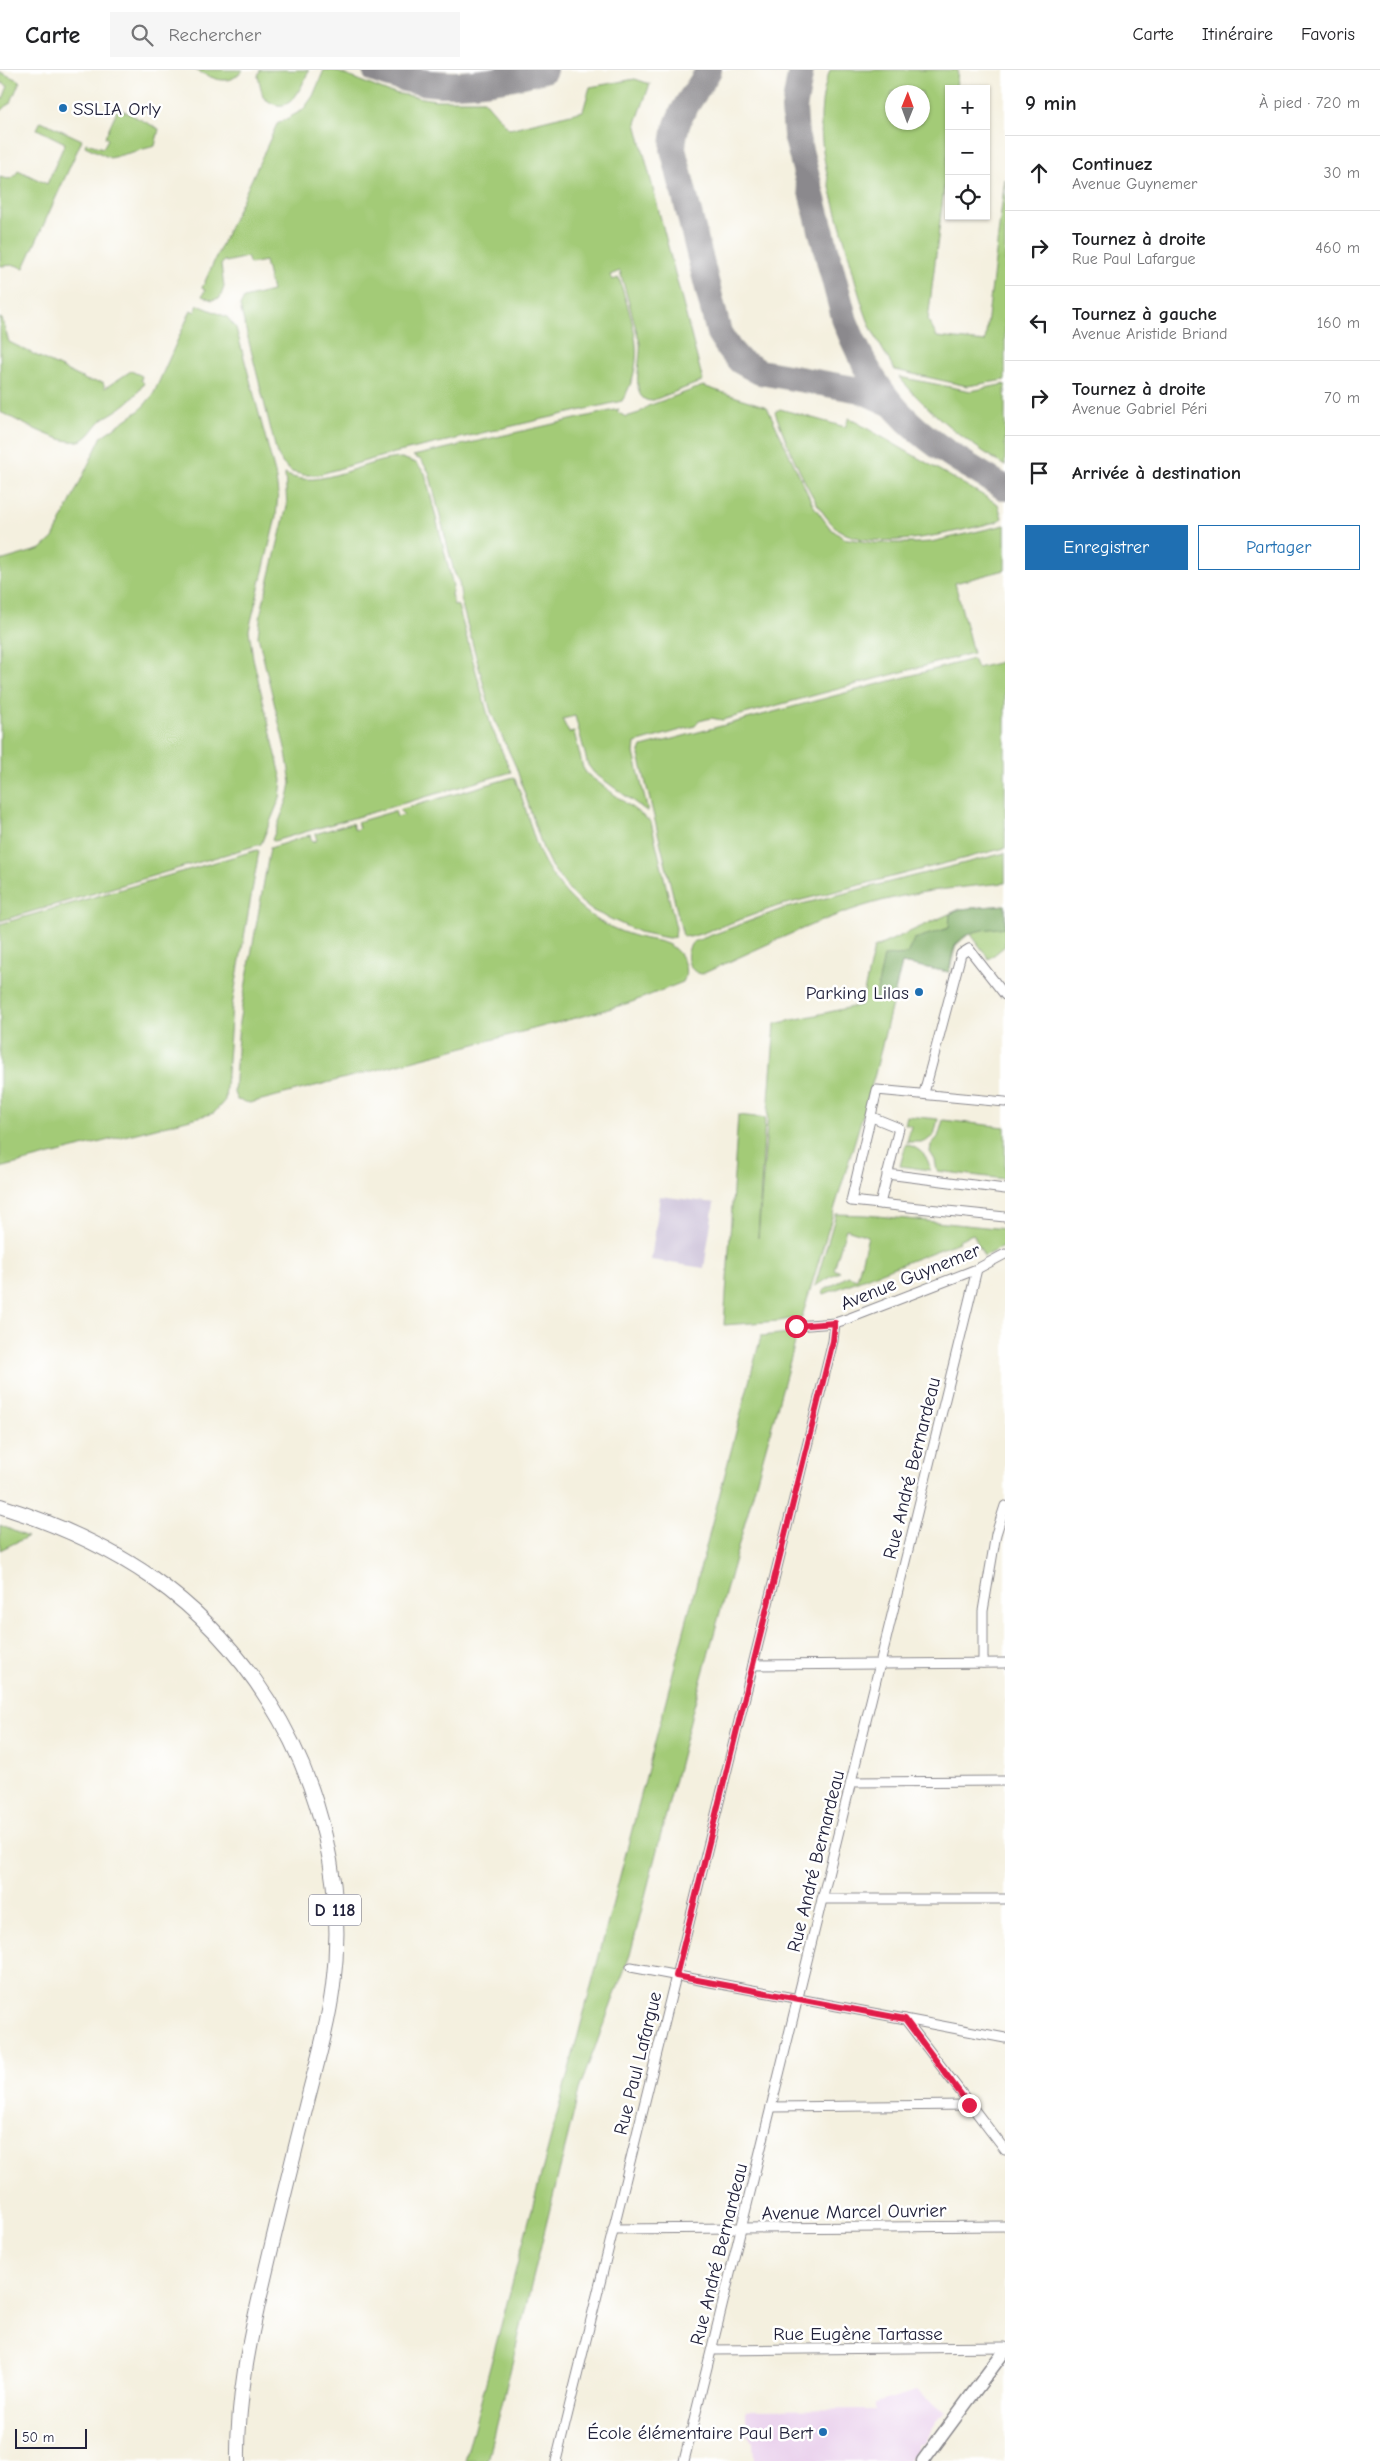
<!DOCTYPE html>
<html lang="fr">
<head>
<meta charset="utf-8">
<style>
	body { margin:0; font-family:"Comic Neue",sans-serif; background:#f6f6f6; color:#202124 }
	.controls { position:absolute; right:15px; top:15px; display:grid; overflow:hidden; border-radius:0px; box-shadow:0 1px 4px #0004 }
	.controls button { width:45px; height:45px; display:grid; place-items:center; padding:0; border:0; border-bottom:1px solid #e0e0e0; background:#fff; color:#202124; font:25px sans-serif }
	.compass { position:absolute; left:885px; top:15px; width:45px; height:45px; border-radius:50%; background:#fff; box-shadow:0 1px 4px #0004; rotate:1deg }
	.scale { position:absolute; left:15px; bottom:12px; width:72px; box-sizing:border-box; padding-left:5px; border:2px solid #22223b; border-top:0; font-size:14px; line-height:18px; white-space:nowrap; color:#22223b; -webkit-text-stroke:4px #fff; paint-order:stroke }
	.stop { position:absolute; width:15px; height:15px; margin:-11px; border:4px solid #e11d48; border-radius:50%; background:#fff }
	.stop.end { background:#e11d48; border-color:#fff; box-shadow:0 1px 5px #0008 }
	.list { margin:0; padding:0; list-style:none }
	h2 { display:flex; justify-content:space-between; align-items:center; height:65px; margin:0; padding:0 20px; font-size:21px }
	h2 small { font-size:16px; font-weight:400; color:#757577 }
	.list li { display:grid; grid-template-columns:32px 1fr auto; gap:15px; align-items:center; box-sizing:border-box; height:75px; padding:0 20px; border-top:1px solid #e0e0e0 }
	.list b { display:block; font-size:19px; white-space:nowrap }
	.list p { margin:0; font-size:16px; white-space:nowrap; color:#757577 }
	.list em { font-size:16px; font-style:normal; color:#757577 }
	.actions { display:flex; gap:10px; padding:15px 20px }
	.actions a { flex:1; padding:11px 0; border:1px solid #1f6fb2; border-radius:0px; text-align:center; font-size:18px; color:#1f6fb2 }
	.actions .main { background:#1f6fb2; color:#fff }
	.icon { flex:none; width:28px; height:28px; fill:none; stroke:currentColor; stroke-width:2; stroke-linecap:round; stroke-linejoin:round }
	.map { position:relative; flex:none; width:1005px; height:2391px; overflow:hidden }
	header { display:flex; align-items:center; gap:30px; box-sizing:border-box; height:70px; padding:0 25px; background:#fff; border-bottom:1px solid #e0e0e0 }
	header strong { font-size:24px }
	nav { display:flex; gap:28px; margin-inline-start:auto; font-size:18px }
	.search { width:350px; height:45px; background:#f6f6f6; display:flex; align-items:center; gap:12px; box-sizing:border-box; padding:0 18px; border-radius:0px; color:#757577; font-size:19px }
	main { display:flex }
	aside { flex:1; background:#fff }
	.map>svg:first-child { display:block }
	.built { fill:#ead1ed }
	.industrial { fill:#cabfd7 }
	.green { fill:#a3cb77; stroke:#627659; fill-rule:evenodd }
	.forest { fill:#82af68; stroke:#526852 }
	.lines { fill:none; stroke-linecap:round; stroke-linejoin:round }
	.taxiway { stroke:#8b898d; stroke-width:26 }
	.street-casing { stroke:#8b898d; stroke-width:11 }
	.secondary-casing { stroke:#8b898d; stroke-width:15 }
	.primary-casing { stroke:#8b898d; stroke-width:16 }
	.street { stroke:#fff; stroke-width:9 }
	.secondary { stroke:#fff; stroke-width:12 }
	.primary { stroke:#fff; stroke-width:14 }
	.route { stroke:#e11d48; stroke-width:6 }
	.poi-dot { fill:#1f6fb2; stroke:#fff; stroke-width:2 }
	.labels { text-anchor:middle; stroke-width:5; stroke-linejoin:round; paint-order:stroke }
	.shield { fill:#fff; stroke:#646476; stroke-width:1 }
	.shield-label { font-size:18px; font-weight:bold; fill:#22223b }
	.poi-label { font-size:19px; fill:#22223b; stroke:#fff; text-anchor:end }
	.street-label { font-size:19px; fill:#22223b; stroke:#fff }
</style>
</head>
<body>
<header>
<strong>Carte</strong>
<div class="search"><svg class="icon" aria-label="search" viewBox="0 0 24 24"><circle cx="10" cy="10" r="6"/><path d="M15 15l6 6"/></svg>Rechercher</div>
<nav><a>Carte</a><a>Itinéraire</a><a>Favoris</a></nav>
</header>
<main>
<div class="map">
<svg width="1005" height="2391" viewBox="0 0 1005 2391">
	<rect width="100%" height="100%" fill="#fff"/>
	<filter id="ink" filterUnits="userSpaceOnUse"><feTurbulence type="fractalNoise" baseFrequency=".02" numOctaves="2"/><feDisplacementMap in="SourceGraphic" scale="10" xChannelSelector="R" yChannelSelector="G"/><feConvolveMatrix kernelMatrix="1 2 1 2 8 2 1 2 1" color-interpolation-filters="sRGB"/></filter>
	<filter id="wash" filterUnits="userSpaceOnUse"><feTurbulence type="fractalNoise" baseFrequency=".0096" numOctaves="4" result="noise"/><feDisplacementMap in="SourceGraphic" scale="20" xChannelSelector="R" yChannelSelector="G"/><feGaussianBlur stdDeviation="1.12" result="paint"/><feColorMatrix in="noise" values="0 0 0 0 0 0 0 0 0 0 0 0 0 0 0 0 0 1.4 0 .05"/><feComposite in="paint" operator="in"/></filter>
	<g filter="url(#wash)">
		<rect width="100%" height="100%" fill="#f4f0df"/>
		<polygon class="built" points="916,2321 945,2342 922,2373 918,2374 916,2377 918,2379 908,2391 754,2391 753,2372 746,2360 746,2340 875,2339 875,2333"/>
		<polygon class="industrial" points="660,1126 714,1133 704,1198 651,1190"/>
		<g class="green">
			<path d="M195 0H243C228 18 213 8 195 0Z"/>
			<path d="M260 0H309C300 20 289 50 263 27L258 6Z"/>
			<path d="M324 0H333L388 22 435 30H484L509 59 583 41 590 17 635 9 650 14 636 53 703 311 651 331C628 330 642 290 640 273L620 201 610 205 612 210 619 208C632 253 649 287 622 331L390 384 317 405H304L292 402 283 394 277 384 240 236 244 228 272 221 265 191 250 194 247 187 226 192 225 190 221 195 224 217 220 228 212 230 202 226 205 220 202 218 277 54 303 40 313 26Z"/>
			<path d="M830 0H958L956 19H949V78L928 250 937 267 985 272 1005 109V310L967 316 895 300C887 287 879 274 872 260 860 234 854 204 846 176 831 120 808 57 830 0ZM892 22H922V52H892Z"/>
			<polygon points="0,2 20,11 11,32 0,42 0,28 3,29 8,16 0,12"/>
			<polygon points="118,38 159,59 155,76 110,88 85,76 86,73 103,78 108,69 105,67"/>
			<path d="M41 51 82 70 24 198 15 195 0 196V107C10 110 14 110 18 100L47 114 65 73 37 59Z"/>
			<polygon points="198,235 227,247 236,258 275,403 278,423 276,447 249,560 253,588 282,710 280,728 261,774 0,851 0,491 41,479 53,468 102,366 140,340 153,325 191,240 195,242"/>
			<path d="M0 248 2 249 9 272 88 311 103 312 105 318 131 301 142 306 141 310 144 313C135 329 120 339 104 348 96 354 91 366 82 370 65 378 18 350 0 342Z"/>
			<path d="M899 307 971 321 1005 314V396C962 368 932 346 899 307Z"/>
			<polygon points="703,316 767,337 813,435 830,458 843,468 875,473 916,473 931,472 1005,455 1005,500 955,513 973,583 722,650 711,648 699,651 695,656 635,673 634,683 648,742 594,703 588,695 575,646 562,649 569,663 574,662 583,698 587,704 651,752 676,858 675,867 668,868 639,862 591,840 573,825 551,796 543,779 516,697 491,642 462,535 459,512 454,502 429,402 421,390 413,386 619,339 617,342 626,347 639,343 648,336"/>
			<path d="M780 339 845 357 849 348 998 434 1002 448 996 452C959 461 873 484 839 460 814 442 786 372 775 342Z"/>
			<path d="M402 388 416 393 425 403 453 516 451 525 454 535 458 536 491 656 511 702 274 771 272 770 288 728 291 713 286 682 258 566 261 542 287 436 285 404C319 422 366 388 402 388Z"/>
			<polygon points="973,589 977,598 1005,591 1005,778 778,836 700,864 690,867 683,866 639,685 642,677"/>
			<path d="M514 707C524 729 529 754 537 776 548 805 570 832 596 849 608 857 624 863 638 867 648 870 661 870 671 876 682 883 690 900 683 912L632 932 598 942 250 1033 237 1030 234 1023 239 952 270 778 310 765 312 772 317 770 315 764 352 753 355 760 359 758 357 752 395 741 397 747 404 745 399 740Z"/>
			<polygon points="257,780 259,781 232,936 225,1030 214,1043 0,1098 0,854"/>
			<path d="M1005 783V813C965 817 924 820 885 830 822 846 761 878 702 904 687 902 683 883 693 872L782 839Z"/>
			<polygon points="1005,835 1005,876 989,889 970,863 956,875 949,902 902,893 875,1004 802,1247 779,1251 724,1255 738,1045 765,1048 758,1168 775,954 861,935 874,878 960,839"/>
			<polygon points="907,1046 938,1049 934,1065 925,1072 907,1072 911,1056 905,1054"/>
			<polygon points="943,1050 1005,1057 1005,1109 937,1101 935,1090 930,1082 931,1075 938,1067"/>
			<path d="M906 1074C919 1078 929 1086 930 1100L900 1096Z"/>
			<polygon points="836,1144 867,1145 1005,1159 1005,1176 984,1186 973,1164 958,1170 959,1172 824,1224 823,1221 848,1206 857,1209 868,1166 846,1159 834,1199 840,1202 815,1216"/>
			<polygon points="798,1262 692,1643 630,1885 580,2017 488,2391 465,2391 598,1890 761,1266"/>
			<polygon points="0,1455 27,1467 0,1480"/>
		</g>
		<path class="forest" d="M1005 835V857C989 860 964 859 955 876 951 883 951 894 949 902L902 893 894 925 875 930 884 886 907 884 914 869 949 858 950 844 960 839Z"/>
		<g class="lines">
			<g class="taxiway">
				<path d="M375 0C432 22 487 15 544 0"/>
				<path d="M709 0C693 29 674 43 673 79L719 263 730 280 740 291 760 302 860 320 889 333"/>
				<path d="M801 0 794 39 796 65 845 251C882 344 922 369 1005 418"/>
			</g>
		</g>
	</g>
	<g filter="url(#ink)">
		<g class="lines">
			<g class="street-casing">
				<g id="street">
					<polyline points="924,1023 961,884 969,879 1005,925"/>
					<polyline points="1005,1032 877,1020 851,1131 1005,1147"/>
					<polyline points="872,1047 899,1058 880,1134"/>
					<polyline points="887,1104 1005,1119"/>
					<polyline points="796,1256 835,1253 850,1248 977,1199 1005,1184"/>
					<polyline points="983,1593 983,1541 996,1464 1005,1436"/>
					<polyline points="753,1595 1005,1593"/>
					<polyline points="851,1712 1005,1711"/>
					<polyline points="822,1829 1005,1829"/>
					<polyline points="631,1897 1005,1968"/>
					<polyline points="905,1949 1005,2080"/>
					<polyline points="771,2037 969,2035"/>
					<polyline points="613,2159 1005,2156"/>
					<polyline points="712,2280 1005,2277"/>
					<polyline points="556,2391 833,1271 835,1253"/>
					<polyline points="684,2391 977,1199"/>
				</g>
			</g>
			<g class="secondary-casing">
				<polyline id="secondary" points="923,2391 1005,2280"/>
			</g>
			<g class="primary-casing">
				<path id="primary" d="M0 1436C114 1472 203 1527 268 1630 321 1713 346 1817 333 1916 328 1955 317 1993 307 2032 292 2092 277 2152 263 2213 249 2271 237 2331 238 2391"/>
			</g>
			<use href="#street" class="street"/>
			<use href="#secondary" class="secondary"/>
			<use href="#primary" class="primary"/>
		</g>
	</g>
	<g class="lines" filter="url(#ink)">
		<polyline class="route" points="796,1256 835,1253 833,1271 676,1906 905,1949 969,2035"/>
	</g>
	<g class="poi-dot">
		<circle cx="63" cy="38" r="5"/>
		<circle cx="919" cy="922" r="5"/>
		<circle cx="823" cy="2362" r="5"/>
	</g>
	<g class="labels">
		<rect class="shield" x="309" y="1824.5" width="52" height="31" rx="4"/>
		<g class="shield-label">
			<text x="335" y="1846">D 118</text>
		</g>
		<g class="poi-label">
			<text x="73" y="45" text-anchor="start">SSLIA Orly</text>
			<text x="909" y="929">Parking Lilas</text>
			<text x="813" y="2369">École élémentaire Paul Bert</text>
		</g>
		<g class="street-label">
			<text transform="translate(910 1206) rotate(-22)" y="7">Avenue Guynemer</text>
			<text transform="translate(911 1398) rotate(-76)" y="7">Rue André Bernardeau</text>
			<text transform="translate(815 1791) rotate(-76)" y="7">Rue André Bernardeau</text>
			<text transform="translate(637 1993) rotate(-76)" y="7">Rue Paul Lafargue</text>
			<text transform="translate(854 2141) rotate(-1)" y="7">Avenue Marcel Ouvrier</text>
			<text transform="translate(718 2184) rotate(-76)" y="7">Rue André Bernardeau</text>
			<text x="858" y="2270">Rue Eugène Tartasse</text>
		</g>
	</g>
</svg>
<div class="controls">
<button>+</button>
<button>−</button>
<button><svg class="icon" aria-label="locate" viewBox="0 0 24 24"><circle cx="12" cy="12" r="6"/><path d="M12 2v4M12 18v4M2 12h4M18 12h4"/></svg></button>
</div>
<svg class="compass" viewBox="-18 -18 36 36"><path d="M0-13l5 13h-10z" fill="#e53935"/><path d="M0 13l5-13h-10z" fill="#757577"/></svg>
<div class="scale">50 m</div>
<div class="stop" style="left:796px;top:1256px"></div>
<div class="stop end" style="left:969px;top:2035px"></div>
</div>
<aside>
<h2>9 min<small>À pied · 720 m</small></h2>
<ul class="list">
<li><svg class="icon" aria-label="ahead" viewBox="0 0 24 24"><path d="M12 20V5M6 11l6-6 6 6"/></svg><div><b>Continuez</b><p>Avenue Guynemer</p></div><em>30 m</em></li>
<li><svg class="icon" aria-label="right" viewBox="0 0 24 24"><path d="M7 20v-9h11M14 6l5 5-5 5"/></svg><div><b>Tournez à droite</b><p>Rue Paul Lafargue</p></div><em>460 m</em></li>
<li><svg class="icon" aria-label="left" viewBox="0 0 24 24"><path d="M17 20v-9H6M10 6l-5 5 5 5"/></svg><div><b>Tournez à gauche</b><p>Avenue Aristide Briand</p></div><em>160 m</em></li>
<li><svg class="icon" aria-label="right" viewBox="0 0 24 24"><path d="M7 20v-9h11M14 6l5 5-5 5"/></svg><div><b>Tournez à droite</b><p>Avenue Gabriel Péri</p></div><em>70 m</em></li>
<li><svg class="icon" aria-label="arrive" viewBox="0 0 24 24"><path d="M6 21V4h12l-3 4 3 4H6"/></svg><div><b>Arrivée à destination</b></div></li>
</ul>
<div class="actions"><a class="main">Enregistrer</a><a>Partager</a></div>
</aside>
</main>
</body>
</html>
